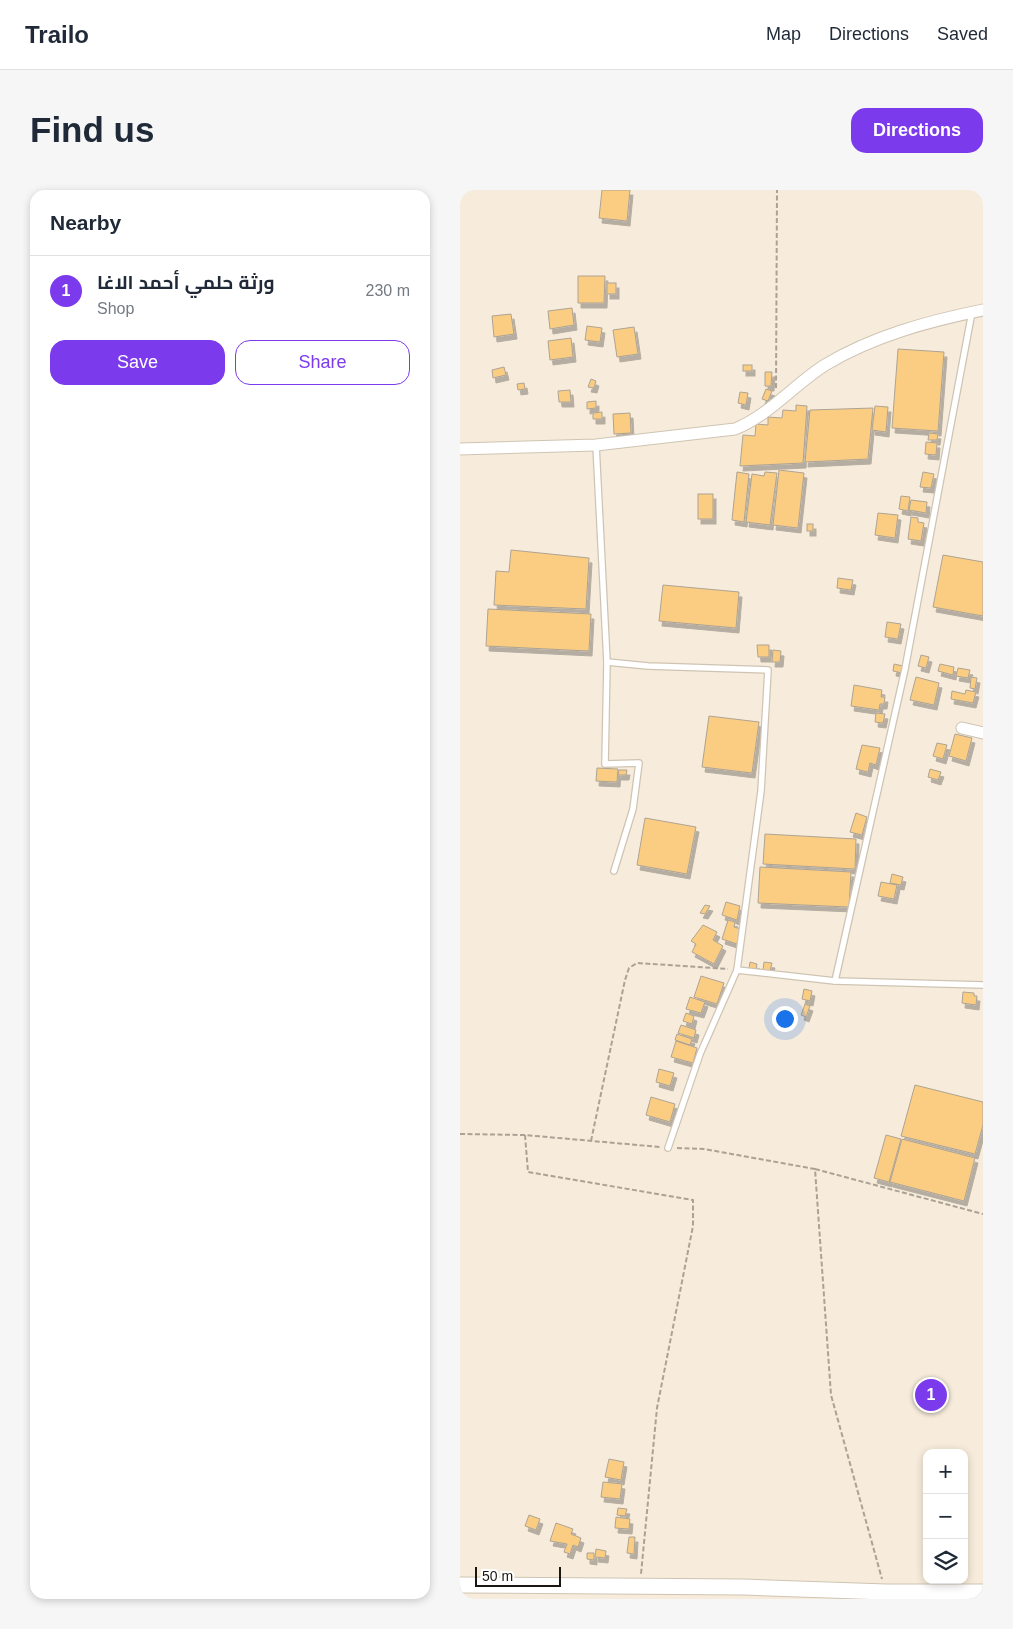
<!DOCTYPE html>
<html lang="en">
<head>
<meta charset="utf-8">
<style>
	body { margin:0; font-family:Arial,Cairo,sans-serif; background:#f6f6f7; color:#1f2937 }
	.controls { position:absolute; right:15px; bottom:15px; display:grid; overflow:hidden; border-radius:10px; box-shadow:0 2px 8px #0003 }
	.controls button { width:45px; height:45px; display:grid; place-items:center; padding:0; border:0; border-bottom:1px solid #e0e1e3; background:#fff; color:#1f2937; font:25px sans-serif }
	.scale { position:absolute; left:15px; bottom:12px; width:86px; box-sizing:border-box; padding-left:5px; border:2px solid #1a1610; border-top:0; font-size:14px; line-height:18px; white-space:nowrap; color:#1a1610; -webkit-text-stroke:4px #fff; paint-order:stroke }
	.you { position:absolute; left:324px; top:828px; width:18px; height:18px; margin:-12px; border:4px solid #fff; border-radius:50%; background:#1a73e8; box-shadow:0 0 0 8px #1a73e833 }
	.badge { display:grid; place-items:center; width:32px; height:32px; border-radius:50%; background:#7c3aed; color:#fff; font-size:16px; font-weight:700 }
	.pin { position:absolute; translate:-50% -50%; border:2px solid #fff; box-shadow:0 1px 5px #0006 }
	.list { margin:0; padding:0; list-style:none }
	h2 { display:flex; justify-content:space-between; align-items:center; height:65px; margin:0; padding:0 20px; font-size:21px }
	h2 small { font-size:16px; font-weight:400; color:#747a83 }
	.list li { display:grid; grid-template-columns:32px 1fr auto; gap:15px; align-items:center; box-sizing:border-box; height:70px; padding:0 20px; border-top:1px solid #e0e1e3 }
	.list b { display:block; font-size:19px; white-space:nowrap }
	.list p { margin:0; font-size:16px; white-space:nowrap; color:#747a83 }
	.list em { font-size:16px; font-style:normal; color:#747a83 }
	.actions { display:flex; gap:10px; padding:15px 20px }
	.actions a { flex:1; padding:11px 0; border:1px solid #7c3aed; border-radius:15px; text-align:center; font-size:18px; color:#7c3aed }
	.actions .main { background:#7c3aed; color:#fff }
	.icon { flex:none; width:28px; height:28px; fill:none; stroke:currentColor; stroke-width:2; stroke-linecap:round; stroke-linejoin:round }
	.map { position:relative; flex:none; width:523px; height:1409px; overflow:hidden; border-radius:15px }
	header { display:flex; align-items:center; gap:30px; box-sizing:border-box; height:70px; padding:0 25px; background:#fff; border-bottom:1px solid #e0e1e3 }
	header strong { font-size:24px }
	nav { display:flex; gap:28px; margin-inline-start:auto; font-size:18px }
	.intro { display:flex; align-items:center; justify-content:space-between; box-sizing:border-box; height:120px; padding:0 30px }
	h1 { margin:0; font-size:35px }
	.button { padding:12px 22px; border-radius:15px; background:#7c3aed; color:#fff; font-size:18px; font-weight:700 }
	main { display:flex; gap:30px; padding:0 30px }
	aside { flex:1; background:#fff; border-radius:15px; box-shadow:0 2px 8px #0003 }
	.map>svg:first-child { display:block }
	.building { fill:#facd83; stroke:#aea393; filter:url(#shadow) }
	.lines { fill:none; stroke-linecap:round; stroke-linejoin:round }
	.lane-casing { stroke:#cfc4b3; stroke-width:8 }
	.street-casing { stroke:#cfc4b3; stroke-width:13 }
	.secondary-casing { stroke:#cfc4b3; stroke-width:17 }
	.path { stroke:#aba295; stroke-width:2; stroke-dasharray:5 2.5; stroke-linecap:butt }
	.lane { stroke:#fff; stroke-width:5.5 }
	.street { stroke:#fff; stroke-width:11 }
	.secondary { stroke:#fff; stroke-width:15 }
</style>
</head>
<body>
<header>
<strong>Trailo</strong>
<nav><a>Map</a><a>Directions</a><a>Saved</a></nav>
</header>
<div class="intro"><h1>Find us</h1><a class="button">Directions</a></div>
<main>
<aside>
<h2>Nearby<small></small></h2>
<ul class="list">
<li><span class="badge">1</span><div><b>ورثة حلمي أحمد الاغا</b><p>Shop</p></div><em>230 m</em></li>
</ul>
<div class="actions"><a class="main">Save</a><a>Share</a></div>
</aside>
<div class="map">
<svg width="523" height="1409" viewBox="0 0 523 1409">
	<defs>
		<filter id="shadow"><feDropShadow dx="3" dy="5" stdDeviation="0" flood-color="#0004"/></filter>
	</defs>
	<rect width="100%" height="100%" fill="#f7ecdb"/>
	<g class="building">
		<polygon points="142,0 170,0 167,31 139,28"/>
		<polygon points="118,86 145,86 144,113 118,113"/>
		<rect x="147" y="93" width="9" height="11"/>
		<polygon points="112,118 114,135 90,139 88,121"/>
		<polygon points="51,124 54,144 34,147 32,126"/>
		<polygon points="127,136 142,138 140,152 125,150"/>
		<polygon points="174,137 178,164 157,167 153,140"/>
		<polygon points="111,148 113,167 90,170 88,151"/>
		<polygon points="438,159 484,162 478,241 432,238"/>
		<rect x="283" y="175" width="9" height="6"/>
		<polygon points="44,177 46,185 33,188 32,180"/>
		<polygon points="305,182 312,182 311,196 305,196"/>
		<polygon points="131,189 136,191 134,198 128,197"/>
		<polygon points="64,193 65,199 58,200 57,194"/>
		<polygon points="306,199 312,201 308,211 302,209"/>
		<polygon points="110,200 111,212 99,212 98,201"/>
		<polygon points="280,202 288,203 286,215 278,213"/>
		<polygon points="136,211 136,218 127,219 127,212"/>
		<polygon points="336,215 347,216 343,273 280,276 283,245 295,246 296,234 308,235 308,227 322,228 323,220 336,221"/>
		<polygon points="415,216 428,217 426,242 412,240"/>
		<polygon points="413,218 408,269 345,272 350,220"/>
		<polygon points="142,222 142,229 133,229 133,223"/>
		<polygon points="170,223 171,243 154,244 153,224"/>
		<polygon points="469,243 478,244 477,250 468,250"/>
		<polygon points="466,252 477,253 476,265 465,264"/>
		<polygon points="319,280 344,283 338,338 313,335"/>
		<polygon points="277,282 289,284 284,332 272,330"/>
		<polygon points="305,282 317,283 310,335 286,332 292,284 304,286"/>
		<polygon points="463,282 474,284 471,298 460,297"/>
		<rect x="238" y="304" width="15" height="25"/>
		<polygon points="441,306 450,307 448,321 439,319"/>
		<polygon points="451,310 467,312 466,323 449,320"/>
		<polygon points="418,323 438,325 435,348 415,345"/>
		<polygon points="451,327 458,328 458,332 464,333 461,351 448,349"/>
		<rect x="347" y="334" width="6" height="7"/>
		<polygon points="51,360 129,368 126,419 34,415 36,381 49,382"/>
		<polygon points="483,365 523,372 523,426 473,417"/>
		<polygon points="378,388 393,390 391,400 377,398"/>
		<polygon points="203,395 279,402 276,438 199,431"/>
		<polygon points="28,419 131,424 129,461 26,456"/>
		<polygon points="427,432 441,434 438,449 425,447"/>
		<polygon points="297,455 309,455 309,467 298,467"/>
		<polygon points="313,460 321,461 320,472 312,472"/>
		<polygon points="461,465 469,467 466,478 458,476"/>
		<polygon points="434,474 443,476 442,483 433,481"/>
		<polygon points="480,474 494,477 493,485 478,481"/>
		<polygon points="498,478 510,480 508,488 496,486"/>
		<polygon points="456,487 479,493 474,515 450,510"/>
		<polygon points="511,487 517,488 515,499 510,498"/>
		<polygon points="394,495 422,500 421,507 425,507 424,514 420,514 419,520 391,516"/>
		<polygon points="506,500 516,502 513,513 491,509 492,501 505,504"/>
		<polygon points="416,523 425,524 423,533 415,532"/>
		<polygon points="249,526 299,532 292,583 242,577"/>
		<polygon points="495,544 512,548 506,571 489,566"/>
		<polygon points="477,553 487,555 483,569 473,566"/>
		<polygon points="402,555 420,558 416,575 410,573 408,582 396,579"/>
		<polygon points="137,578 158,579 157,592 136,591"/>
		<polygon points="470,579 481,582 478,590 468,587"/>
		<polygon points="159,580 167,580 166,585 158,585"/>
		<polygon points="396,623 407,627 402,645 390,642"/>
		<polygon points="185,628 236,637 227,684 177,675"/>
		<polygon points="305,644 396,649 395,679 303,674"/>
		<polygon points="300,677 391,682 389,717 298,713"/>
		<polygon points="432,684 443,687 441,695 430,693"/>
		<polygon points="421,692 437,695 434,709 418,706"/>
		<polygon points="266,712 280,716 277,730 262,725"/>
		<polygon points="245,715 250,716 245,724 240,723"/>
		<polygon points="268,730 275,732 274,737 281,739 277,754 262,749"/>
		<polygon points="243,735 257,742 253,750 263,756 254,774 232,762 236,754 231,751"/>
		<polygon points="290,772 297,774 296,780 289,779"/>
		<polygon points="304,772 312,773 310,781 303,780"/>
		<polygon points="241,786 264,793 257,814 234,807"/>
		<polygon points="344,799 352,801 350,811 342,809"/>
		<polygon points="503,802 514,803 514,806 517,806 516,815 502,813"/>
		<polygon points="230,807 245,812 241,823 226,819"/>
		<polygon points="345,814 350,816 346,827 341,825"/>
		<polygon points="226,823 234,826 232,834 223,831"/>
		<polygon points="221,835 236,840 234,848 218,843"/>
		<polygon points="217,844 232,849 230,855 215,850"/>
		<polygon points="216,851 237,858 233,873 211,867"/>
		<polygon points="199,879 214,883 210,896 196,892"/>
		<polygon points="455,895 523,912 523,935 515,964 441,946"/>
		<polygon points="191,907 215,914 210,932 186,925"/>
		<polygon points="426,945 441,949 429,992 414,988"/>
		<polygon points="442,949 515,968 504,1011 430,992"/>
		<polygon points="149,1269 164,1272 161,1290 145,1287"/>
		<polygon points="143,1292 162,1294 160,1309 141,1307"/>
		<polygon points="158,1318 167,1319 165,1326 157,1325"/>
		<polygon points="69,1325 80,1329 76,1340 65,1336"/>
		<polygon points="156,1327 170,1329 169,1339 155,1338"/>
		<polygon points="96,1333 113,1339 111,1344 121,1348 118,1357 113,1355 110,1364 104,1362 107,1354 90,1351"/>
		<polygon points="169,1347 175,1347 174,1364 167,1363"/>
		<polygon points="136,1359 146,1361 145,1368 135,1367"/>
		<polygon points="127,1363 134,1363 134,1370 127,1369"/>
	</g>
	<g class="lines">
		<g class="lane-casing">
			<g id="lane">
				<polyline points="136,255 147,472 145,574 179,573 173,619 154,681"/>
				<polyline points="147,472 188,476 308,480 301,601 277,780 240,864 208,958"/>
				<polyline points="277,780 375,791 523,795"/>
				<polyline points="375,791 445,479 512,122"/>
			</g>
		</g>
		<g class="street-casing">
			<g id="street">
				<path d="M0 259 136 255 275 239C308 226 335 194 365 175 413 146 469 131 523 120"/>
				<polyline points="502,538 523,543"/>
			</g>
		</g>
		<g class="secondary-casing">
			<polyline id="secondary" points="0,1395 284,1397 426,1402 523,1402"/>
		</g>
		<g class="path">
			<polyline points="316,198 317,0"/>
			<polyline points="0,944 65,945 200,957"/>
			<polyline points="65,945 68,982 233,1010 233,1036 197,1218 181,1384"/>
			<polyline points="131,951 165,790 169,778 177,773 268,779"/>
			<polyline points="217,958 244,959 355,979 371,1205 422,1389"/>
			<polyline points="355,979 523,1024"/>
		</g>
		<use href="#lane" class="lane"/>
		<use href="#street" class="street"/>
		<use href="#secondary" class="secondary"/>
	</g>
</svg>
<div class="controls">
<button>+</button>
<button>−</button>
<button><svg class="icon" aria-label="layers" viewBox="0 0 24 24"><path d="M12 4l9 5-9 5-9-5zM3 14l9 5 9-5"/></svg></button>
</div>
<div class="scale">50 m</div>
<div class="you"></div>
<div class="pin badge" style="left:471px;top:1205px">1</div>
</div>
</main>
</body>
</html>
